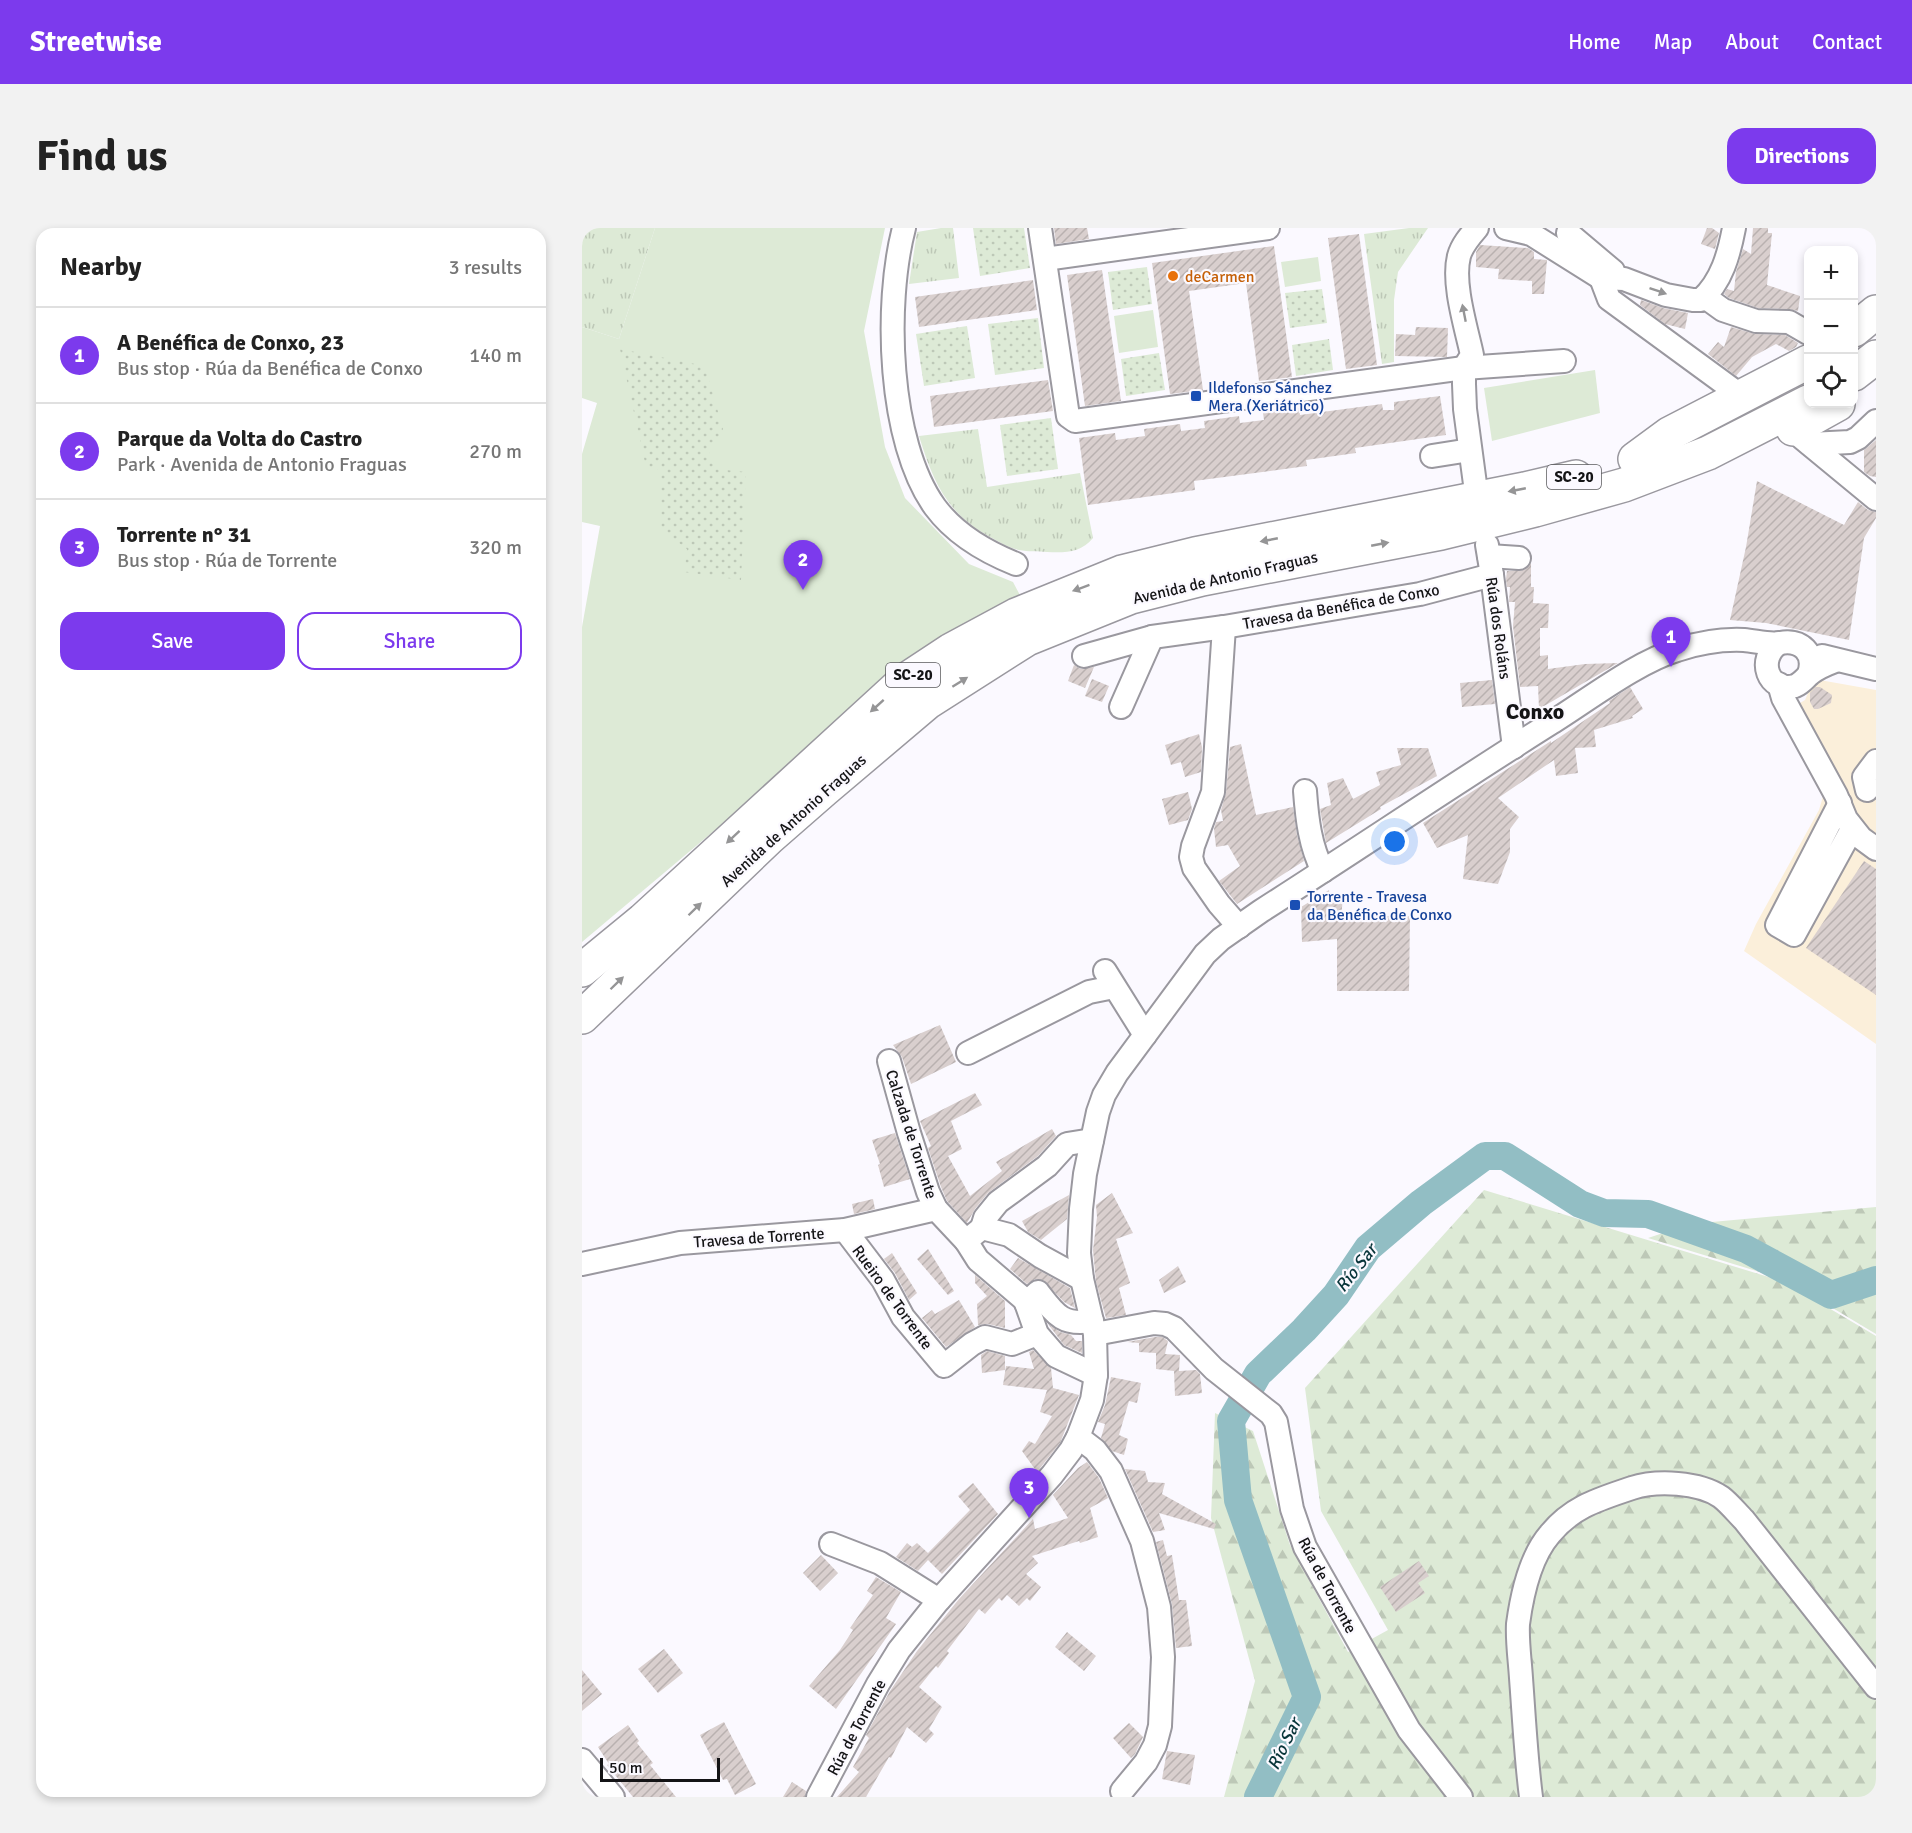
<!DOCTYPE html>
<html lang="en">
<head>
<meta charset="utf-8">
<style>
	body { margin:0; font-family:Signika,sans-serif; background:#f2f2f2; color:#222 }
	.controls { position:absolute; right:18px; top:18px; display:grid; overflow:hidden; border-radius:12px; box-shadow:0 3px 9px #0003 }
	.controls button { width:54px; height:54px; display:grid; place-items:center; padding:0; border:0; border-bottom:2px solid #e0e0e0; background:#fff; color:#222; font:30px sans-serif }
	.scale { position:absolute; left:18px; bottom:15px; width:120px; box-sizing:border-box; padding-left:6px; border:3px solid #141416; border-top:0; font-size:16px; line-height:21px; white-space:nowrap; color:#141416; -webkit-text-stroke:4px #fbf9ff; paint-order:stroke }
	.you { position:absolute; left:813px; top:614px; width:21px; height:21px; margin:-15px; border:4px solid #fff; border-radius:50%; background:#1a73e8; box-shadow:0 0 0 9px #1a73e833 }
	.badge { display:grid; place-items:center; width:39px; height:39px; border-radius:50%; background:#7c3aed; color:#fff; font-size:20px; font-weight:700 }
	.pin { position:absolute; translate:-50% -50px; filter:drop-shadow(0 2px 3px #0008) }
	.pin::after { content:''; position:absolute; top:32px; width:21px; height:18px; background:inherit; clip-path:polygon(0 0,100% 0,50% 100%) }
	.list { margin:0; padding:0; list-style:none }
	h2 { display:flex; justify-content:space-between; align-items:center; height:78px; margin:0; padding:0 24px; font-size:26px }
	h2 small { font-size:20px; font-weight:400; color:#767676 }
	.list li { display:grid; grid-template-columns:39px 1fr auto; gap:18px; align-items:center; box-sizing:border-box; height:96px; padding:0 24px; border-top:2px solid #e0e0e0 }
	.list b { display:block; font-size:22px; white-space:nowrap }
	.list p { margin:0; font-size:20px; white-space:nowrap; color:#767676 }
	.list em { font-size:20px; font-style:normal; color:#767676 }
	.actions { display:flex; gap:12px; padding:18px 24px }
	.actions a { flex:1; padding:14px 0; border:2px solid #7c3aed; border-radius:18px; text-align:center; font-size:21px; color:#7c3aed }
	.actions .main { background:#7c3aed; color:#fff }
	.icon { flex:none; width:33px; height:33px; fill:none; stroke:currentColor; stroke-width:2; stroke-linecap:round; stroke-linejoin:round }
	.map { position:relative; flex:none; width:1294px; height:1569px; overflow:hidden; border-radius:18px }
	header { display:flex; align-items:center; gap:36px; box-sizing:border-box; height:84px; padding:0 30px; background:#7c3aed; color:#fff }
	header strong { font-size:28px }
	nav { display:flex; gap:33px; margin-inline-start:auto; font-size:21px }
	.intro { display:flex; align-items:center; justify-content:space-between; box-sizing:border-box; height:144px; padding:0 36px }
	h1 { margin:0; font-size:42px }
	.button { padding:15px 27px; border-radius:18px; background:#7c3aed; color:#fff; font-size:21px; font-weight:700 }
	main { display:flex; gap:36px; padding:0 36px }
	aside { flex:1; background:#fff; border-radius:18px; box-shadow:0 3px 9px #0003 }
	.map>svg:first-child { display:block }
	.industrial { fill:#fbefda }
	.grass { fill:url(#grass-tufts) }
	.forest { fill:url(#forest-firs) }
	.park { fill:#ddead6 }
	.garden { fill:url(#garden-dots) }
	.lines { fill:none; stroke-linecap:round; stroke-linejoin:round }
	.river { stroke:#92bec4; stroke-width:28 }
	.building { fill:url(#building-hatch) }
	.minor-casing { stroke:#9a989f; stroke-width:26 }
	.highway-casing { stroke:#9a989f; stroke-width:36 }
	.minor { stroke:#fff; stroke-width:22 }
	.highway { stroke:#fff; stroke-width:33 }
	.oneway { fill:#959596 }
	.food-dot { fill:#e8710a; stroke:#fbf9ff; stroke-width:2 }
	.transit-dot { fill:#1a4fb4; stroke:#fbf9ff; stroke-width:2 }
	.labels { text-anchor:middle; stroke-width:4.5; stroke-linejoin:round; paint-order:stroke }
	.shield { fill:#fbf9ff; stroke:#59595c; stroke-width:1.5 }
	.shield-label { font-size:15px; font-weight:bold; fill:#141416 }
	.food-label { font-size:16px; fill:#c56008; stroke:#fbf9ff; text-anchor:start }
	.transit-label { font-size:16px; fill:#164399; stroke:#fbf9ff; text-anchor:start }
	.street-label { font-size:16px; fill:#141416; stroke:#fbf9ff }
	.water-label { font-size:18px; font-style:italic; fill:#08353a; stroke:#fbf9ff }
	.district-label { font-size:22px; font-weight:bold; fill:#141416; stroke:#fbf9ff }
</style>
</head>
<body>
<header>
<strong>Streetwise</strong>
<nav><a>Home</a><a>Map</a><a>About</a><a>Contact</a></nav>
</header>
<div class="intro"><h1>Find us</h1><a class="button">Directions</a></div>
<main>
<aside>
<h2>Nearby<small>3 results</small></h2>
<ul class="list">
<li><span class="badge">1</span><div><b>A Benéfica de Conxo, 23</b><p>Bus stop · Rúa da Benéfica de Conxo</p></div><em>140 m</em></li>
<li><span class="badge">2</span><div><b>Parque da Volta do Castro</b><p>Park · Avenida de Antonio Fraguas</p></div><em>270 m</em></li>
<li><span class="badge">3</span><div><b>Torrente n° 31</b><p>Bus stop · Rúa de Torrente</p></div><em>320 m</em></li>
</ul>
<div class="actions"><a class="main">Save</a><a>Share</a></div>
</aside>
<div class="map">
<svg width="1294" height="1569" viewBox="0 0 1294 1569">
	<defs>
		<pattern id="grass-tufts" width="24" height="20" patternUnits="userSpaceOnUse" patternTransform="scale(1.5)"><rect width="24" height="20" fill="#ddead6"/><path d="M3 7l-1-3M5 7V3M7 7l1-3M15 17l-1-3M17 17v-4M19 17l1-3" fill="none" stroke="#bdc8b7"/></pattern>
		<pattern id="forest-firs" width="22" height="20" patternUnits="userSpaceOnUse" patternTransform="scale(1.5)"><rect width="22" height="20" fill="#ddead6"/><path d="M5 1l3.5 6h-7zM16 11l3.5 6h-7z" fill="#bdc8b7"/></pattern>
		<pattern id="garden-dots" width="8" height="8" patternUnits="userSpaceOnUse" patternTransform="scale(1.5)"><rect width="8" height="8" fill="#ddead6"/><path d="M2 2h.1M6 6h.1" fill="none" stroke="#bdc8b7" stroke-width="1.8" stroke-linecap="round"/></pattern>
		<pattern id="building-hatch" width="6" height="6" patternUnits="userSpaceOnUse" patternTransform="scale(1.5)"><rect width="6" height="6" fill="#d9cfce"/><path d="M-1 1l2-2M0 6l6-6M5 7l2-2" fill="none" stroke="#b9b1b0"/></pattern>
	</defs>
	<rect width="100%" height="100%" fill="#fbf9ff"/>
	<polygon class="industrial" points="1232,451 1294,462 1294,816 1162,723 1174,696 1237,582 1242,565 1208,481 1223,472"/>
	<g class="grass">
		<polygon points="0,0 73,0 37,111 0,99"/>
		<polygon points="359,0 371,0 377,50 327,56 335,4"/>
		<polygon points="827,0 846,0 816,44 812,72 812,134 800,136 782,6"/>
		<path d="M396 201 405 259 498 245 511 310C499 325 482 325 465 324 456 323 446 324 437 322 427 320 417 314 408 309 364 285 351 253 337 208Z"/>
	</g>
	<g class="forest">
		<polygon points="902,962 1203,1054 1294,1108 1294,1569 642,1569 673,1453 629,1290 633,1185 671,1203 708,1317 766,1424 806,1402 739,1283 723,1160"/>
		<polygon points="1294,979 1294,1106 1204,1052 1066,1010 1108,996"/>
	</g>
	<g class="park">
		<polygon points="73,0 303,0 282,103 303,219 323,270 387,336 431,354 439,369 336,431 0,714 0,399 18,298 0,294 0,226 15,175 0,170 0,99 37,111"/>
		<polygon points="736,29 739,53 703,59 699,34"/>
		<polygon points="571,82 576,119 537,125 532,88"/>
		<polygon points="1013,142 1018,185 910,213 902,160"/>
	</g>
	<g class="garden">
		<polygon points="391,0 442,0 448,40 398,48"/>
		<polygon points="565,39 570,76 531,82 526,44"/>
		<polygon points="740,61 745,95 708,100 703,65"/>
		<polygon points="456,90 462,140 413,147 406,96"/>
		<polygon points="385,98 393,150 342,158 334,106"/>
		<polygon points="747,111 751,142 714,148 710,117"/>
		<polygon points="38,121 123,138 141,201 127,225 133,241 164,244 159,352 102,344 105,321 78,301 79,242 64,239"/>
		<polygon points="577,125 583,162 544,168 539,131"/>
		<polygon points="469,190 476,241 425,248 418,197"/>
	</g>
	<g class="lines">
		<polyline class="river" points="676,1569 725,1469 656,1272 649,1193 676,1146 722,1102 754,1067 786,1020 839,975 903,928 923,928 998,976 1022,985 1066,986 1164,1021 1249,1067 1294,1052"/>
	</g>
	<g class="building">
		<polygon points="472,0 505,0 507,11 474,16"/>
		<polygon points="1125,0 1130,0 1137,5 1133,21 1119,16"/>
		<polygon points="1171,0 1186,0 1186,5 1190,5 1185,57 1218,68 1216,83 1207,81 1176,80 1147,70 1142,66 1145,61 1152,63 1154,44 1161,21 1169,26"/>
		<polygon points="777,6 795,137 764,141 746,10"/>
		<polygon points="898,17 946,20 952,24 952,31 965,32 962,66 950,66 950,53 916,51 917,41 894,39 894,24"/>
		<polygon points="692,18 710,149 677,153 664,55 607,63 621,162 588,166 570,35"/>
		<polygon points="520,42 539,173 503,178 485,47"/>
		<polygon points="451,52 455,82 337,99 333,69"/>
		<polygon points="1059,72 1081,80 1106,85 1103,101 1083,96 1058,77"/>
		<polygon points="834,99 866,100 865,129 813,128 814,106 833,107"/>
		<polygon points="1149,99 1173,106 1203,107 1216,115 1214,119 1207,123 1194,116 1170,129 1154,148 1126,126 1136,114 1142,119"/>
		<polygon points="466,152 471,183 352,199 348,168"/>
		<polygon points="858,168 864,207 773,220 774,225 724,232 725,238 612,253 613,262 506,277 497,210 533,205 534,212 563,208 562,201 598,196 599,203 623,200 622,193 657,188 658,195 682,192 681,185 717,180 718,187 800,176 801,182 812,182 812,174"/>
		<polygon points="1294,212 1294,249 1288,248 1282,244 1282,222"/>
		<polygon points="1175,253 1262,297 1276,274 1286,282 1294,284 1294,290 1282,310 1267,412 1184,395 1148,392 1164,319"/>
		<polygon points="949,335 949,359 952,359 951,375 967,376 966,400 958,400 958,428 966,427 966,441 1003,436 1036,435 957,481 956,458 938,459 931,398 933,374 927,374 928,359 925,359 924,351 925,343 942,342"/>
		<polygon points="492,437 499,441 512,439 503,460 486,453"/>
		<polygon points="510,451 527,458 520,474 503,468"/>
		<polygon points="910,452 913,476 880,479 878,455"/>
		<polygon points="1048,459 1061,481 1050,488 1051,490 1012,502 1014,519 993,520 996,545 974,548 972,532 916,570 937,589 928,601 928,624 916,656 881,651 886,607 855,620 841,595 969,513 969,515 1028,475 1027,473"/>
		<polygon points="1234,459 1238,459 1250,467 1249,475 1236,481 1232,481 1228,474 1228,465"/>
		<polygon points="617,506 620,519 619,544 603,549 599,534 589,537 583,517"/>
		<polygon points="659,516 674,587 711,579 715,607 722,633 655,676 637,653 658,638 646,617 634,619 632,601 634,594 641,593 639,582 644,565 648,519"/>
		<polygon points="815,520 846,520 855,548 798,579 799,581 744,615 738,581 749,577 745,555 761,550 771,571 798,557 794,544 819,537"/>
		<polygon points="606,564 610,581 606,592 587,597 580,571"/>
		<polygon points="1282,633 1294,641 1294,767 1224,720"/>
		<polygon points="747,662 748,670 761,671 759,688 828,688 827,763 755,763 755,711 720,714 719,679"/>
		<polygon points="358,797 374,834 329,856 320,829 311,817"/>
		<polygon points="393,865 400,877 369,893 380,921 366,928 388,968 420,943 414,934 470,901 474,908 456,928 406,965 393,981 385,995 365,973 359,959 346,920 349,918 338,893"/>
		<polygon points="313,905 328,951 302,959 296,937 298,936 290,912"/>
		<polygon points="530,965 551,1005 534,1011 548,1055 537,1060 544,1087 524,1090 514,1054 511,1022 515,989 514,977"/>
		<polygon points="487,967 485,991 459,1012 446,1004 440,993"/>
		<polygon points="291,971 293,981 272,986 270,976"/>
		<polygon points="346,1021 372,1063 366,1067 335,1031"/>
		<polygon points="310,1025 335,1065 327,1072 313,1045 302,1031"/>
		<polygon points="436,1030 488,1060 493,1080 482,1074 461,1052 453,1051 445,1056 428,1041"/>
		<polygon points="596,1038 604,1054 582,1065 577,1052"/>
		<polygon points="393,1047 423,1073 423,1100 406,1096 396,1097 395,1076 405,1068 393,1055"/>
		<polygon points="377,1072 393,1099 364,1119 340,1090 350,1082 353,1086"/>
		<polygon points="466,1096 478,1104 489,1107 494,1113 500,1113 500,1125 482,1117"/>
		<polygon points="573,1109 580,1109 586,1113 583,1126 598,1127 597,1143 614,1142 618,1146 620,1165 593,1168 592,1143 574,1141 574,1125 557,1124 557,1115 545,1114"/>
		<polygon points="451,1122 469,1140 471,1160 497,1167 478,1215 455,1244 440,1223 447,1213 453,1216 470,1188 458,1184 465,1162 421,1157 424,1138 452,1141 447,1124"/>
		<polygon points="405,1123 423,1128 423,1142 400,1145 399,1127"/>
		<polygon points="529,1149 559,1155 555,1175 547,1173 537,1207 546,1211 542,1227 530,1223 519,1210 523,1196 516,1194 523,1177"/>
		<polygon points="505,1234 517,1250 526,1270 508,1280 516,1309 498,1315 497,1313 450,1328 456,1335 444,1346 459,1359 448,1373 445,1370 437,1378 425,1367 420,1373 417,1370 403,1386 397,1381 365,1423 367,1425 356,1440 354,1438 337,1459 360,1479 347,1501 352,1506 344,1515 325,1499 309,1530 307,1529 284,1569 255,1569 277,1544 271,1539 287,1510 284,1507 308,1463 335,1423 377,1371 451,1291 453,1301 486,1290 471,1267 496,1240"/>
		<polygon points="543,1241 563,1243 566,1254 583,1255 580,1266 634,1296 632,1301 577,1285 583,1302 571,1304"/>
		<polygon points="391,1255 416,1286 360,1346 346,1332 336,1343 314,1329 325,1315 330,1319 335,1315 346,1325 388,1282 376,1268"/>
		<polygon points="581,1312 585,1328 590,1327 597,1372 604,1372 610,1418 594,1420 590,1376 574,1314"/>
		<polygon points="239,1327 256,1345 238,1363 221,1345"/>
		<polygon points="837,1333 847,1348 836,1355 843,1365 814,1384 798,1359"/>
		<polygon points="294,1349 319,1364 304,1390 314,1396 254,1481 227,1458 258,1422 271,1402 268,1400 291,1367 285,1363"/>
		<polygon points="485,1404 514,1428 502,1443 473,1419"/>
		<polygon points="82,1421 101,1445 76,1465 56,1441"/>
		<polygon points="0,1442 20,1466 0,1483"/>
		<polygon points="142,1494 174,1556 153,1567 145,1551 141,1552 118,1507"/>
		<polygon points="547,1495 561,1509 553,1526 549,1530 531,1510"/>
		<polygon points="46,1497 57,1513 55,1515 71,1535 68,1537 94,1569 51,1569 25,1537 27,1536 16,1519"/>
		<polygon points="585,1523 613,1527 608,1557 580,1551"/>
		<polygon points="210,1554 224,1563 223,1569 201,1569"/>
	</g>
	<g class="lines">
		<g class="minor-casing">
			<g id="minor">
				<path d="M322 0C302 76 306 214 353 279 373 306 404 324 434 336"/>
				<polyline points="458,0 486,188 493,193 882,140 982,133"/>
				<path d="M924 0 949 6 1019 50 1042 51 1084 67 1111 72H1119C1140 53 1147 26 1152 0"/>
				<polyline points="986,5 1031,43"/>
				<polyline points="463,31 686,0"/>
				<polyline points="1019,50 1027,71 1154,164"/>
				<polyline points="1123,69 1141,82 1174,93 1207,94 1226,105"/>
				<polyline points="1220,210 1294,271"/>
				<polyline points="1228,216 1268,214 1276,210 1294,193"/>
				<polyline points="850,228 888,222"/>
				<path d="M893 256 883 181 882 156V140L890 127C884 99 870 55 877 28 880 17 888 8 895 0"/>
				<polyline points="905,317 910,347 932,519"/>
				<polyline points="907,328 937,330"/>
				<polyline points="642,399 631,564 611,618 609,629 612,640 637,676 657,699"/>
				<path d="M1197 415C1174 431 1186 465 1213 458 1220 455 1223 450 1228 446 1235 440 1245 436 1253 433"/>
				<polyline points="502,428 570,409 642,399 838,366 910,347"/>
				<polyline points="1240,428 1294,441"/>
				<polyline points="1197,456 1201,470 1254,567 1264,591 1279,610 1294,621"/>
				<polyline points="539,479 570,409"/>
				<polyline points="1285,562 1282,549 1294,533"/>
				<path d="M723 563C725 591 728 618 741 643"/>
				<polyline points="1258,575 1195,697 1212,707 1270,601"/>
				<polyline points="523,743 563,807"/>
				<polyline points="386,825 507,764 532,759"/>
				<polyline points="307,833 327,905 346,964 354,981 384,1013 400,1000"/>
				<polyline points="400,1000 403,990 416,974 465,938 485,916 510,912"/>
				<polyline points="400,1000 427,1007 458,1028 500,1051"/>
				<polyline points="263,1002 301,1052 321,1089 362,1138 390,1116 403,1109 430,1116 455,1106"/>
				<polyline points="384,1013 396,1032 443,1072 455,1106 474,1128 514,1147"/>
				<polyline points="0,1036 98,1015 263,1002 354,981"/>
				<path d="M444 1075 456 1064C473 1086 480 1098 510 1093"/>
				<polyline points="513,1106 572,1095 583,1096 592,1100 632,1141 689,1186 694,1194 710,1281 723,1319 827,1502 879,1569"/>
				<polyline points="496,1209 513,1222 529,1243 560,1313 577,1379 581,1429 578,1498 573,1517 564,1534 540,1563"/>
				<polyline points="249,1316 298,1335 357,1372"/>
				<polyline points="0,1532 31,1569"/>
				<path d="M236 1569 296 1456 317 1422 357 1372 470 1247 489 1222 496 1209 510 1172 514 1147 513 1106 500 1051 497 1025 499 981 503 946 516 884 522 867 535 845 623 726 639 711 679 683C776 621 872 556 969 495 1006 472 1055 434 1095 422 1116 415 1140 411 1162 412 1174 413 1187 417 1198 415 1219 411 1234 425 1227 446"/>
				<path d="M949 1569C944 1530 942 1490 939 1450 938 1433 935 1413 936 1396 940 1366 948 1329 968 1306 991 1278 1018 1271 1050 1260 1075 1252 1117 1254 1139 1269 1147 1275 1155 1285 1162 1292L1294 1459"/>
			</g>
		</g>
		<g class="highway-casing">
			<g id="highway">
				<polyline points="1272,102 1294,84"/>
				<polyline points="1272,146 1294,129"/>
				<polyline points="1211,201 1256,176"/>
				<polyline points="1053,231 1087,206 1226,134"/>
				<polyline points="0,742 61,692 322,453 369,422 434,387 540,344 613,326 943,261 994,249"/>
				<polyline points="0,789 187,610 242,562 346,474 445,411 549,369 620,351 859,305 953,282 1042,257 1126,225 1226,174"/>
			</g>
		</g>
		<use href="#minor" class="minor"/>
		<use href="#highway" class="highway"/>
	</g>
	<defs><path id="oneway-solid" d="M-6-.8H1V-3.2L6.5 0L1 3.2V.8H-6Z" transform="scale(1.5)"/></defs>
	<g class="oneway">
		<use href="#oneway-solid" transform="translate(1076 63) rotate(19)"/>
		<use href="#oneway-solid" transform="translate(882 85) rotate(-101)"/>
		<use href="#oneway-solid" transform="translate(935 262) rotate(169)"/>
		<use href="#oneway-solid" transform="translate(687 312) rotate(169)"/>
		<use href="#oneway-solid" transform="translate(798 316) rotate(-11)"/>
		<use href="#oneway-solid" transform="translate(499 360) rotate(160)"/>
		<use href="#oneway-solid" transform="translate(378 454) rotate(-32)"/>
		<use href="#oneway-solid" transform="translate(295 478) rotate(138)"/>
		<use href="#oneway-solid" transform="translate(151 609) rotate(137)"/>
		<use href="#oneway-solid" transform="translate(113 681) rotate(-44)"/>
		<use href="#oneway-solid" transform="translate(35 755) rotate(-44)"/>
	</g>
	<circle class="food-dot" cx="591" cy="48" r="6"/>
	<g class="transit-dot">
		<rect x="608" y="162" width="12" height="12" rx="3"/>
		<rect x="707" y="671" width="12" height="12" rx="3"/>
	</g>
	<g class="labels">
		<g class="shield">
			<rect x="965" y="237" width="54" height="24" rx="4.5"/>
			<rect x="304" y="435" width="54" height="24" rx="4.5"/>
		</g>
		<g class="shield-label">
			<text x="992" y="254">SC-20</text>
			<text x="331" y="452">SC-20</text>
		</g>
		<g class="food-label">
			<text x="603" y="54">deCarmen</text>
		</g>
		<g class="transit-label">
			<text x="626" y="165">Ildefonso Sánchez<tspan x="626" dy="18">Mera (Xeriátrico)</tspan></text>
			<text x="725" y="674">Torrente - Travesa<tspan x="725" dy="18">da Benéfica de Conxo</tspan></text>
		</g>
		<g class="street-label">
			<text transform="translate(643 349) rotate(-13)" y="6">Avenida de Antonio Fraguas</text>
			<text transform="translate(759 378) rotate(-10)" y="6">Travesa da Benéfica de Conxo</text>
			<text transform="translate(917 400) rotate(82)" y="6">Rúa dos Roláns</text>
			<text transform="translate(211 592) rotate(-42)" y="6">Avenida de Antonio Fraguas</text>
			<text transform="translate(330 906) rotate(72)" y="6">Calzada de Torrente</text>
			<text transform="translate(177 1009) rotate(-4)" y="6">Travesa de Torrente</text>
			<text transform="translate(311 1069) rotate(54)" y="6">Rueiro de Torrente</text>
			<text transform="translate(746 1357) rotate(62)" y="6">Rúa de Torrente</text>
			<text transform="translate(274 1499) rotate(-62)" y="6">Rúa de Torrente</text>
		</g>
		<g class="water-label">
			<text transform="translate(774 1040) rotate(-52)" y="6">Río Sar</text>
			<text transform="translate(702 1516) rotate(-64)" y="6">Río Sar</text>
		</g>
		<g class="district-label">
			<text x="953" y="491">Conxo</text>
		</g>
	</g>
</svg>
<div class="controls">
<button>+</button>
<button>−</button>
<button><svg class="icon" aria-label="locate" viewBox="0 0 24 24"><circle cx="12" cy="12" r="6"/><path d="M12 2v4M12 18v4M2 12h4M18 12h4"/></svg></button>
</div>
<div class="scale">50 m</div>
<div class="you"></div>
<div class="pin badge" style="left:1089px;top:439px">1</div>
<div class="pin badge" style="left:221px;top:362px">2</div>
<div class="pin badge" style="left:447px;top:1290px">3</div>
</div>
</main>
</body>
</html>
